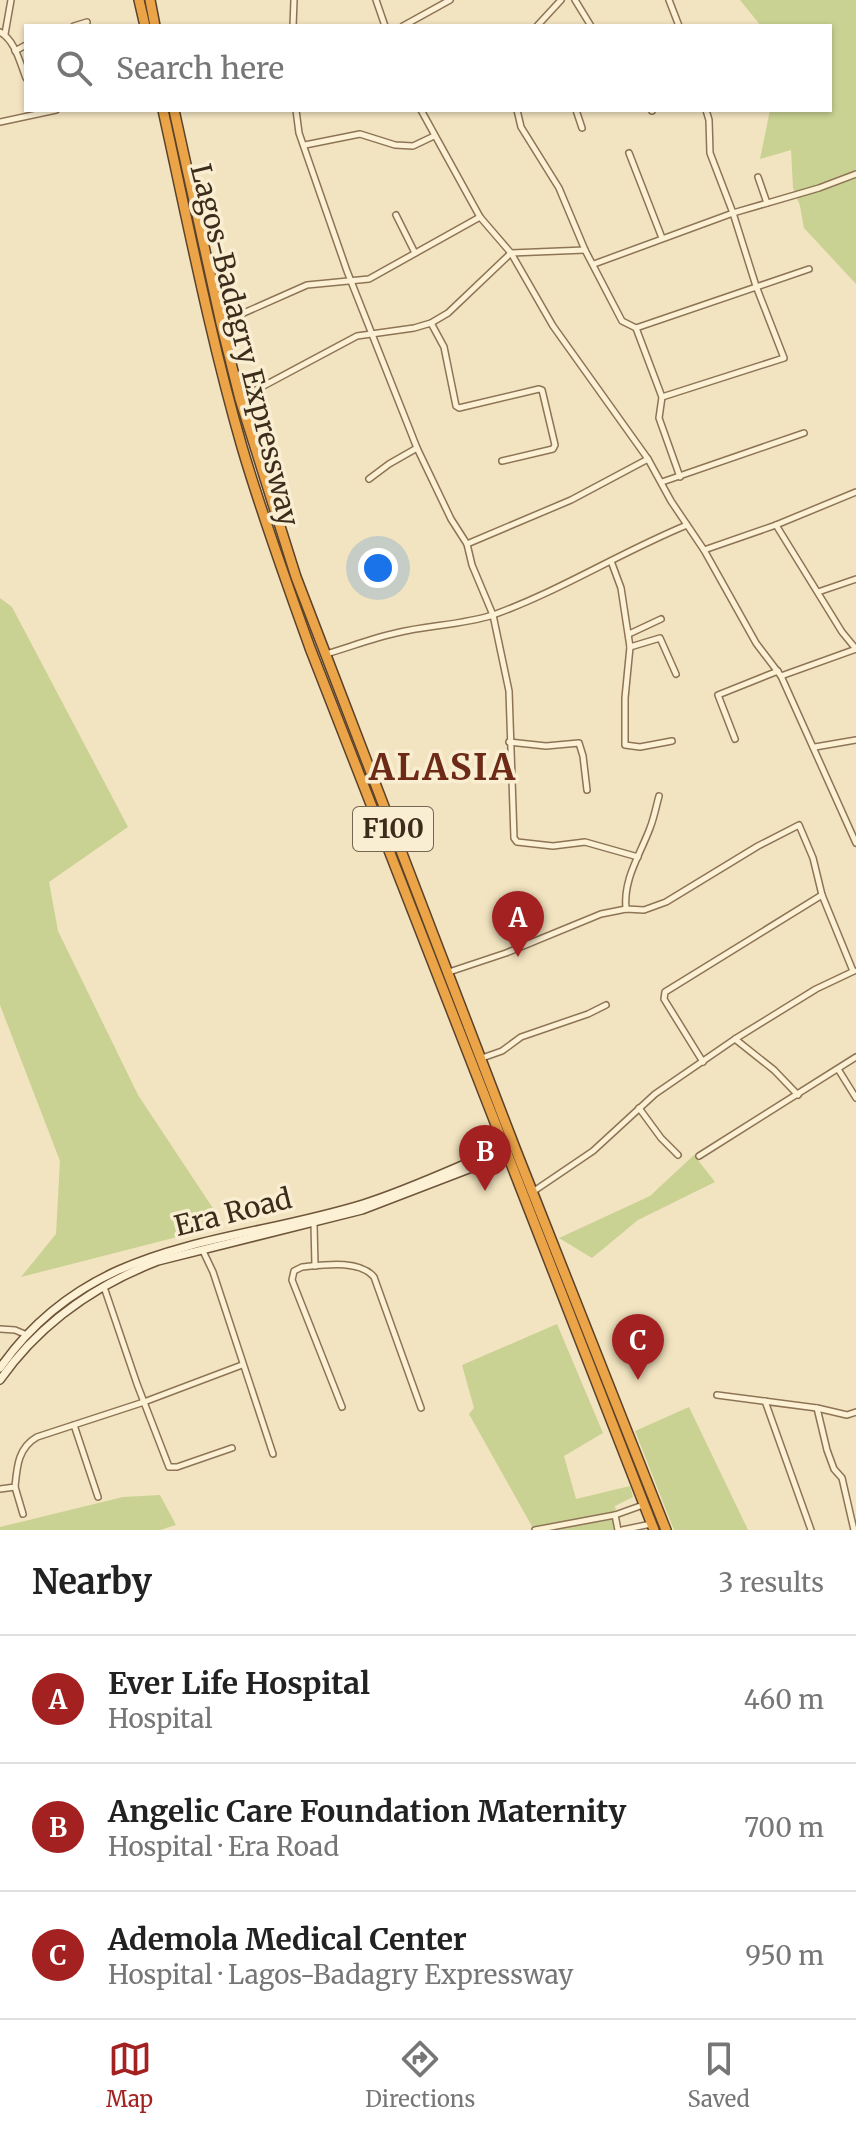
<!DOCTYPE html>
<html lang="en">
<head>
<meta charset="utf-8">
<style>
	body { margin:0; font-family:Merriweather,serif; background:#f6f6f6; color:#222 }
	.you { position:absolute; left:378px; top:568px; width:28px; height:28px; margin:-20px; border:6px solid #fff; border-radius:50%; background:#1a73e8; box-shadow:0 0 0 12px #1a73e833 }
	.badge { display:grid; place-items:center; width:52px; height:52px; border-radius:50%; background:#a32120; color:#fff; font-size:26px; font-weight:700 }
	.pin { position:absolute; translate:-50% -66px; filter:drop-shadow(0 2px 4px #0008) }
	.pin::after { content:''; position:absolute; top:42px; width:28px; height:24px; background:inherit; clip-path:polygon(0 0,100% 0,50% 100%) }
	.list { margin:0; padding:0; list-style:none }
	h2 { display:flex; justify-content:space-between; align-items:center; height:104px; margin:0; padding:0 32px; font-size:34px }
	h2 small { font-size:26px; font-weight:400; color:#767676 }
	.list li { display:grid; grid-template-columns:52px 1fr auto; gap:24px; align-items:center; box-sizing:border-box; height:128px; padding:0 32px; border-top:2px solid #e0e0e0 }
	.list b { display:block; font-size:30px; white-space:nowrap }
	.list p { margin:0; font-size:26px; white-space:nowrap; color:#767676 }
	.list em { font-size:26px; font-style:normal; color:#767676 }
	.icon { flex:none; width:44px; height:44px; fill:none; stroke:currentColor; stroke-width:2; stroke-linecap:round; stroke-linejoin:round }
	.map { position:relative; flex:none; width:856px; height:1530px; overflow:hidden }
	.search { position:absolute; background:#fff; box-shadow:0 2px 6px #0004; left:24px; right:24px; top:24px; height:88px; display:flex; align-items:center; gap:20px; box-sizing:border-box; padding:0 28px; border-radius:0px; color:#767676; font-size:30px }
	.sheet { height:488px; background:#fff }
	nav { display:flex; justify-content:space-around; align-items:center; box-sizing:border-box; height:112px; border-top:2px solid #e0e0e0; background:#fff; font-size:22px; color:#767676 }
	nav a { display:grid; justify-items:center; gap:4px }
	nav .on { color:#a32120 }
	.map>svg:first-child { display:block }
	.green { fill:#c9d293 }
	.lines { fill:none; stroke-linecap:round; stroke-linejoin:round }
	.street-casing { stroke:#8e7456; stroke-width:8 }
	.secondary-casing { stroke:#6f5539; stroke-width:10 }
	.highway-casing { stroke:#5b422b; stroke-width:12 }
	.street { stroke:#fcf1d4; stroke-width:5 }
	.secondary { stroke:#fcf1d4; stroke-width:7 }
	.highway { stroke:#eba548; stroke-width:9 }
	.labels { text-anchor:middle; stroke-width:7; stroke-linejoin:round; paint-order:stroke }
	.shield { fill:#f9eed1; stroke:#756652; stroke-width:2 }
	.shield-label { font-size:26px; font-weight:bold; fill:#3c2c1c }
	.street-label { font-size:28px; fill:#3c2c1c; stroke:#f9eed1 }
	.district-label { font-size:36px; font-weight:bold; letter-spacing:2px; fill:#6d2a17; stroke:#f9eed1 }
</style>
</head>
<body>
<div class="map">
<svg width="856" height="1530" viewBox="0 0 856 1530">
	<rect width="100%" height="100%" fill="#f2e4c0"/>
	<g class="green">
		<polygon points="740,0 856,0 856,284 804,228 800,206 793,188 791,150 760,159 770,110 830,110 830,26 761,26"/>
		<polygon points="0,598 12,607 128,827 49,882 58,931 138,1095 224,1225 21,1277 56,1234 60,1161 0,1005"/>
		<polygon points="694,1155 715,1182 638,1220 592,1258 559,1238 650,1196"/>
		<polygon points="557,1324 603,1433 564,1456 576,1499 630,1486 633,1497 615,1506 619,1530 534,1530 469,1414 474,1408 462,1365"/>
		<polygon points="689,1407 748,1530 674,1530 635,1431"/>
		<polygon points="160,1495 176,1525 160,1530 0,1530 0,1527 123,1497"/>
	</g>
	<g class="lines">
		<g class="street-casing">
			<g id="street">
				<polyline points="376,0 385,26"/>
				<polyline points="575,0 591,26"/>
				<polyline points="669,0 679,26"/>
				<polyline points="74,26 87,22"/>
				<polyline points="293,26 294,0"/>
				<polyline points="403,26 450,0"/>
				<polyline points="537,26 561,0"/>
				<path d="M0 32C15 40 20 63 26 78"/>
				<polyline points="5,34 11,0"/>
				<polyline points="15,51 26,45"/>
				<polyline points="296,110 299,133 347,271 417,448 451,519 467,544 472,565 493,615 509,691 514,838 517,842 553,846 585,842 638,857"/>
				<polyline points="421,110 480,217 511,253 553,326 648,459 671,501 704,550 756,643 781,676 856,843"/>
				<polyline points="517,110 521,127 559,188 585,250 622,321 636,328 662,397 659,418 680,477"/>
				<polyline points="576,110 582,128"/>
				<polyline points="652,110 652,111"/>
				<polyline points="0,122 56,110"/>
				<polyline points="305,145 360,134 395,145 413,146 434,136"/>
				<polyline points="629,153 662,238"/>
				<polyline points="758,177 767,203"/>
				<polyline points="396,215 415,253"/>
				<polyline points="594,264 733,213 819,188 856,174"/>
				<polyline points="221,323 307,285 369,279 480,217"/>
				<polyline points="431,323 444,347 456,406 459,408 539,389 542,390 555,445 553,449 502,461"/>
				<polyline points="636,328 809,269"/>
				<polyline points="662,397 784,358 756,286 733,213 710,153 709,120 706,110"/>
				<polyline points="241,398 357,336 414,328 431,323 448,313 511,253 585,250"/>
				<polyline points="369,479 389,464 417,448"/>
				<polyline points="662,482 804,433"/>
				<polyline points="776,525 842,632 856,649"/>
				<polyline points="467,544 571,500 648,459"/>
				<polyline points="704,550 776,525 856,492"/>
				<polyline points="611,561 621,588 630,647 625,698 625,745 640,747 672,741"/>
				<polyline points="818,592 856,579"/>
				<polyline points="629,634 661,619"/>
				<polyline points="630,647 660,638 676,674"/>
				<path d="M326 654C350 647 373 638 396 633 428 625 462 625 493 615 560 591 621 552 687 525"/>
				<polyline points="781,676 856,649"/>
				<polyline points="735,739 718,695 778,671"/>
				<polyline points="509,742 546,746 579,743 583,756 587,790"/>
				<polyline points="815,747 856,740"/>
				<path d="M626 909C623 879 640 855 650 828 654 818 656 807 659 796"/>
				<polyline points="449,972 506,953 601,914 626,909 644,910 666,902 758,846 799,825 813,858 822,895 853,971"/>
				<polyline points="735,1039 774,1070 798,1095"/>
				<polyline points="482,1058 502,1051 521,1037 588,1014 606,1005"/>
				<polyline points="703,1062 664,999 665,992 822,895"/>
				<polyline points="838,1069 856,1098"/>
				<polyline points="639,1108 661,1138 678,1155"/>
				<polyline points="699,1156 856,1057"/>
				<polyline points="534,1191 593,1151 655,1094 735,1039 816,989 854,971"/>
				<polyline points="314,1224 315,1266"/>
				<polyline points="203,1251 213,1272 273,1454"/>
				<polyline points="104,1287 137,1384 169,1467 177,1467 232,1448"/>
				<polyline points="0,1329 15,1330 27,1335"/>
				<polyline points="717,1395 817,1408 847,1415 856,1412"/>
				<polyline points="765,1401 811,1530"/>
				<path d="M342 1407 292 1280 294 1271 302 1267C323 1265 359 1259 374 1277L421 1408"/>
				<polyline points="817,1408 827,1450 834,1469 842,1478 854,1530"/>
				<polyline points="74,1425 98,1497"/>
				<polyline points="15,1487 23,1514"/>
				<path d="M0 1489 15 1487C17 1466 18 1448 37 1437L144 1402 242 1365"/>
				<polyline points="615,1515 618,1530"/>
				<polyline points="535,1530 615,1515 643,1505"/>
				<polyline points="622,1530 651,1524"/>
			</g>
		</g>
		<g class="secondary-casing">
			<g id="secondary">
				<path d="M0 1368C91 1238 226 1246 363 1204 411 1189 458 1166 505 1147"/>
				<path d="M0 1380C40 1323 93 1286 158 1261L362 1210 508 1154"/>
			</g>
		</g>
		<g class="highway-casing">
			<g id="highway">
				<polyline points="139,0 145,26"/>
				<polyline points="150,0 155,26"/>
				<path d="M163 110C188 223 210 336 242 447 262 515 286 581 310 648L654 1530"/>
				<polyline points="174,110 221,323 240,399 296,577 515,1148 666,1530"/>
			</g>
		</g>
		<use href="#street" class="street"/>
		<use href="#secondary" class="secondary"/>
		<use href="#highway" class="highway"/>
	</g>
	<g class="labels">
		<rect class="shield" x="353" y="807" width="80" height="44" rx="6"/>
		<g class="shield-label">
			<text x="393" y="838">F100</text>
		</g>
		<g class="street-label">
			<text transform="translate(245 345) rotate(76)" y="10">Lagos-Badagry Expressway</text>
			<text transform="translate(233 1212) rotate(-14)" y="10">Era Road</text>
		</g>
		<g class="district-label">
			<text x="443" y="780">ALASIA</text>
		</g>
	</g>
</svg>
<div class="you"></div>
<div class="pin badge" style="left:518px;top:957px">A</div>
<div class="pin badge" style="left:485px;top:1191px">B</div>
<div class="pin badge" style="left:638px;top:1380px">C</div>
<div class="search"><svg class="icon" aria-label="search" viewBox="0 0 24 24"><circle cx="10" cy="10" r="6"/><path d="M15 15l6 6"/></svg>Search here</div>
</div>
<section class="sheet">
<h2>Nearby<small>3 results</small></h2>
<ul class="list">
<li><span class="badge">A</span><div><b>Ever Life Hospital</b><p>Hospital</p></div><em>460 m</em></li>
<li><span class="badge">B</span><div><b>Angelic Care Foundation Maternity</b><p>Hospital · Era Road</p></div><em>700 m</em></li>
<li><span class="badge">C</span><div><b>Ademola Medical Center</b><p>Hospital · Lagos-Badagry Expressway</p></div><em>950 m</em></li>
</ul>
</section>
<nav>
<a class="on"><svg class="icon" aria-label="map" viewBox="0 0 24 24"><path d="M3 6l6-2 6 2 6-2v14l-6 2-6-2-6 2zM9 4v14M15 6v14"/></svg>Map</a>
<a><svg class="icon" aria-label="directions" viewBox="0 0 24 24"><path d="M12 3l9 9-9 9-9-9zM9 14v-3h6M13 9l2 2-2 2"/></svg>Directions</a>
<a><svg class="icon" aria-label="saved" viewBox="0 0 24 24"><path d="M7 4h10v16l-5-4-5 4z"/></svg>Saved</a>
</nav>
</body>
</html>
